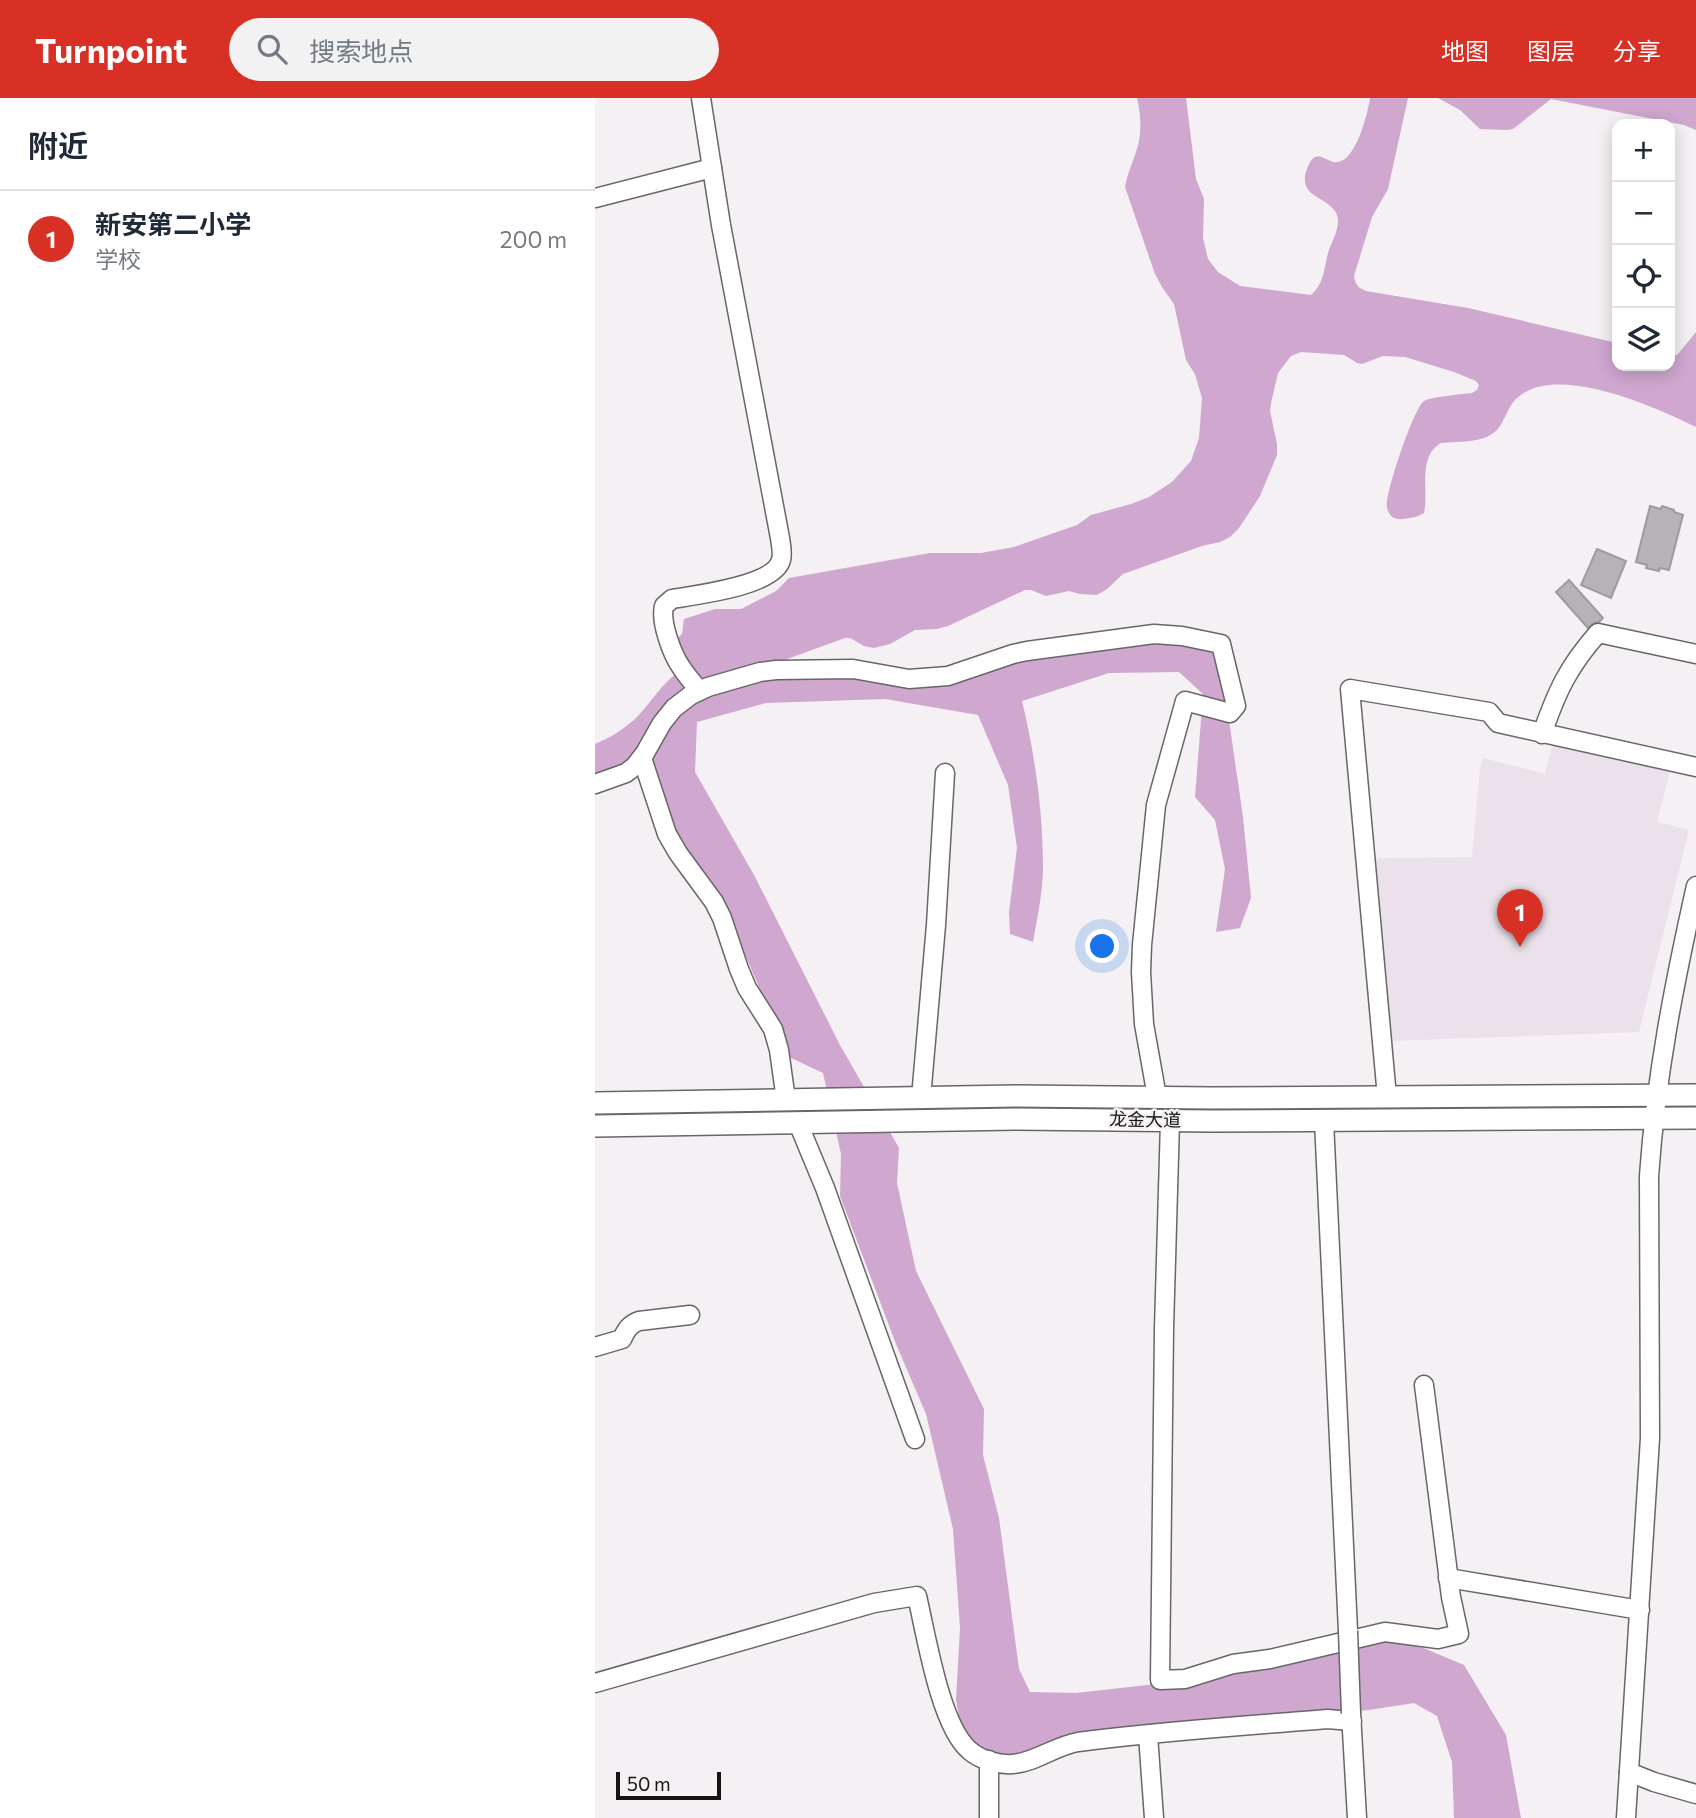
<!DOCTYPE html>
<html lang="zh">
<head>
<meta charset="utf-8">
<style>
	body { margin:0; font-family:Commissioner,"Noto Sans SC",sans-serif; background:#f2f2f3; color:#1f2937 }
	.controls { position:absolute; right:21px; top:21px; display:grid; overflow:hidden; border-radius:14px; box-shadow:0 4px 18px #0003 }
	.controls button { width:63px; height:63px; display:grid; place-items:center; padding:0; border:0; border-bottom:2px solid #e0e1e3; background:#fff; color:#1f2937; font:35px sans-serif }
	.scale { position:absolute; left:21px; bottom:18px; width:105px; box-sizing:border-box; padding-left:7px; border:4px solid #151415; border-top:0; font-size:19px; line-height:24px; white-space:nowrap; color:#151415; -webkit-text-stroke:5px #f4f0f3; paint-order:stroke }
	.you { position:absolute; left:508px; top:849px; width:24px; height:24px; margin:-18px; border:5px solid #fff; border-radius:50%; background:#1a73e8; box-shadow:0 0 0 10px #1a73e833 }
	.badge { display:grid; place-items:center; width:46px; height:46px; border-radius:50%; background:#d93025; color:#fff; font-size:23px; font-weight:700 }
	.pin { position:absolute; translate:-50% -58px; filter:drop-shadow(0 2px 4px #0008) }
	.pin::after { content:''; position:absolute; top:37px; width:24px; height:21px; background:inherit; clip-path:polygon(0 0,100% 0,50% 100%) }
	.list { margin:0; padding:0; list-style:none }
	h2 { display:flex; justify-content:space-between; align-items:center; height:91px; margin:0; padding:0 28px; font-size:30px }
	h2 small { font-size:23px; font-weight:400; color:#747a83 }
	.list li { display:grid; grid-template-columns:46px 1fr auto; gap:21px; align-items:center; box-sizing:border-box; height:98px; padding:0 28px; border-top:2px solid #e0e1e3 }
	.list b { display:block; font-size:26px; white-space:nowrap }
	.list p { margin:0; font-size:23px; white-space:nowrap; color:#747a83 }
	.list em { font-size:23px; font-style:normal; color:#747a83 }
	.icon { flex:none; width:38px; height:38px; fill:none; stroke:currentColor; stroke-width:2; stroke-linecap:round; stroke-linejoin:round }
	.map { position:relative; flex:none; width:1101px; height:1720px; overflow:hidden }
	header { display:flex; align-items:center; gap:42px; box-sizing:border-box; height:98px; padding:0 35px; background:#d93025; color:#fff }
	header strong { font-size:33px }
	nav { display:flex; gap:38px; margin-inline-start:auto; font-size:24px }
	.search { width:490px; height:63px; background:#f2f2f3; display:flex; align-items:center; gap:18px; box-sizing:border-box; padding:0 24px; border-radius:38px; color:#747a83; font-size:26px }
	main { display:flex }
	aside { flex:1; background:#fff }
	.map>svg:first-child { display:block }
	.built { fill:#eae1ea }
	.water { fill:#cfa7cf }
	.building { fill:#b6b3b6; stroke:#9e9b9e; stroke-width:2 }
	.lines { fill:none; stroke-linecap:round; stroke-linejoin:round }
	.minor-casing { stroke:#686668; stroke-width:21 }
	.major-casing { stroke:#686668; stroke-width:24 }
	.minor { stroke:#fff; stroke-width:18 }
	.major { stroke:#fff; stroke-width:21 }
	.minor-bridge-casing { stroke:#686668; stroke-width:21; stroke-linecap:butt }
	.minor-bridge { stroke:#fff; stroke-width:18 }
	.labels { text-anchor:middle; stroke-width:5; stroke-linejoin:round; paint-order:stroke }
	.street-label { font-size:18px; fill:#151415; stroke:#f4f0f3 }
</style>
</head>
<body>
<header>
<strong>Turnpoint</strong>
<div class="search"><svg class="icon" aria-label="search" viewBox="0 0 24 24"><circle cx="10" cy="10" r="6"/><path d="M15 15l6 6"/></svg>搜索地点</div>
<nav><a>地图</a><a>图层</a><a>分享</a></nav>
</header>
<main>
<aside>
<h2>附近<small></small></h2>
<ul class="list">
<li><span class="badge">1</span><div><b>新安第二小学</b><p>学校</p></div><em>200 m</em></li>
</ul>
</aside>
<div class="map">
<svg width="1101" height="1720" viewBox="0 0 1101 1720">
	<rect width="100%" height="100%" fill="#f4f0f3"/>
	<polygon class="built" points="959,640 1076,669 1062,724 1094,732 1044,934 796,943 777,764 782,760 877,759 885,671 888,660 950,676"/>
	<g class="water">
		<path d="M542 0H591L601 81 609 101 608 140 613 161 623 174 645 188 716 197C728 187 729 173 732 159 735 144 749 127 740 113 731 99 708 99 710 79 710 75 713 68 715 64 724 50 732 66 743 64 761 62 773 15 775 0H813L793 91 777 119 759 178C760 186 763 190 771 193L873 210 1022 245V268H1075V261L1083 256 1101 234V329C1061 309 960 264 922 300 914 307 911 319 905 328 893 346 866 343 846 345 822 359 834 393 829 415 823 419 815 420 808 421 800 422 794 419 792 410 789 398 819 309 829 303 836 299 867 296 877 295L882 292 884 287 881 283 859 274 810 259 788 258 767 266 762 265 749 257 706 254 696 258 683 275 676 305 675 313 682 346V357L665 398 644 430 635 439 625 444 607 448 528 476 512 491 502 497 485 496 474 493 451 498 436 492H430L353 528 342 531 320 532 295 546 279 550 269 548 255 540H250L184 564 105 583 79 543 87 536 89 521 120 511H146L181 493 194 480 335 455H386L419 449 482 427 496 417 536 406 554 399 577 384 596 363 604 340 607 300 600 276 591 262 579 206 567 189 560 176 530 89C532 76 538 64 542 51 547 34 546 17 542 0Z"/>
		<polygon points="843,0 1101,0 1101,32 1089,27 956,1 918,31 913,32 885,31 865,12"/>
		<path d="M565 541 617 549 627 574 648 719 656 800 645 830 621 834 630 771 620 722 600 699 608 596 584 574 514 575 427 603C440 657 448 714 448 769 448 794 442 820 438 844L415 836 414 814 422 750 413 687 383 617 290 601 171 605 102 624 100 674 159 777 245 947 304 1050 302 1085 321 1173 389 1311 388 1357 404 1420 424 1571 435 1594 481 1595 570 1585 727 1550 807 1541 869 1567 911 1637 926 1720H859L857 1664 842 1618 819 1605 774 1612 488 1636 409 1667 380 1649 367 1635 361 1602 365 1530 358 1431 331 1316 301 1246 245 1098 246 1056 228 975 194 959 128 805 78 738 56 667 68 634 86 611 117 595 180 576 252 574 305 585 426 558Z"/>
		<path d="M85 573 94 584 41 662 0 681V646C15 640 31 630 43 618 57 603 68 584 85 573Z"/>
	</g>
	<g class="building">
		<polygon points="1055,408 1066,411 1067,408 1079,412 1079,414 1088,417 1074,472 1065,470 1064,473 1051,470 1052,467 1041,464"/>
		<polygon points="1002,451 1031,463 1016,500 986,487"/>
		<polygon points="974,482 1008,520 1004,524 999,525 993,530 961,494"/>
	</g>
	<g class="lines">
		<g class="minor-casing">
			<g id="minor">
				<polyline points="0,100 117,70"/>
				<path d="M104 592C98 585 91 577 86 569 77 556 65 524 69 508L77 501C101 497 179 488 186 462 188 456 186 447 185 440L126 127 106 0"/>
				<path d="M947 636C962 593 973 569 1003 535L1101 556"/>
				<polyline points="47,660 72,736 83,755 119,804 127,820 144,871 152,890 178,931 184,952 191,1002"/>
				<polyline points="0,686 31,675 40,668 50,655 67,625 79,610 96,597 113,589 165,574 181,572 258,571 314,581 353,578 418,556 432,553 559,536 587,538 626,546 641,608 635,615 590,603 561,707 547,847 546,874 549,926 562,999"/>
				<polyline points="792,999 755,591 894,614 903,625 1101,669"/>
				<polyline points="326,1000 341,827 350,675"/>
				<polyline points="575,1023 569,1231 565,1582 590,1581 638,1566 675,1561 790,1534 843,1541 864,1536 856,1499 829,1287"/>
				<polyline points="729,1023 753,1533"/>
				<polyline points="203,1025 230,1090 320,1341"/>
				<path d="M0 1249 27 1241C31 1232 35 1226 44 1223L95 1217"/>
				<polyline points="853,1480 1045,1512"/>
				<path d="M0 1585 279 1505 322 1498C331 1536 345 1627 374 1652 385 1662 403 1667 418 1666 441 1664 460 1648 483 1644 566 1633 649 1628 732 1621L757 1623"/>
				<polyline points="756,1615 762,1720"/>
				<polyline points="553,1637 559,1720"/>
				<polyline points="394,1662 394,1720"/>
				<polyline points="1034,1674 1059,1684 1101,1696"/>
				<path d="M1031 1720 1055 1340 1054 1078C1061 978 1079 886 1101 788"/>
			</g>
		</g>
		<g class="major-casing">
			<g id="major">
				<polyline points="0,1005 421,998 617,1000 1101,997"/>
				<polyline points="0,1028 421,1021 617,1023 1101,1020"/>
			</g>
		</g>
		<use href="#minor" class="minor"/>
		<use href="#major" class="major"/>
		<g class="minor-bridge-casing">
			<polyline id="minor-bridge" points="753,1533 756,1615"/>
		</g>
		<use href="#minor-bridge" class="minor-bridge"/>
	</g>
	<g class="labels">
		<g class="street-label">
			<text transform="translate(550 1022) rotate(1)" y="6">龙金大道</text>
		</g>
	</g>
</svg>
<div class="controls">
<button>+</button>
<button>−</button>
<button><svg class="icon" aria-label="locate" viewBox="0 0 24 24"><circle cx="12" cy="12" r="6"/><path d="M12 2v4M12 18v4M2 12h4M18 12h4"/></svg></button>
<button><svg class="icon" aria-label="layers" viewBox="0 0 24 24"><path d="M12 4l9 5-9 5-9-5zM3 14l9 5 9-5"/></svg></button>
</div>
<div class="scale">50 m</div>
<div class="you"></div>
<div class="pin badge" style="left:925px;top:849px">1</div>
</div>
</main>
</body>
</html>
